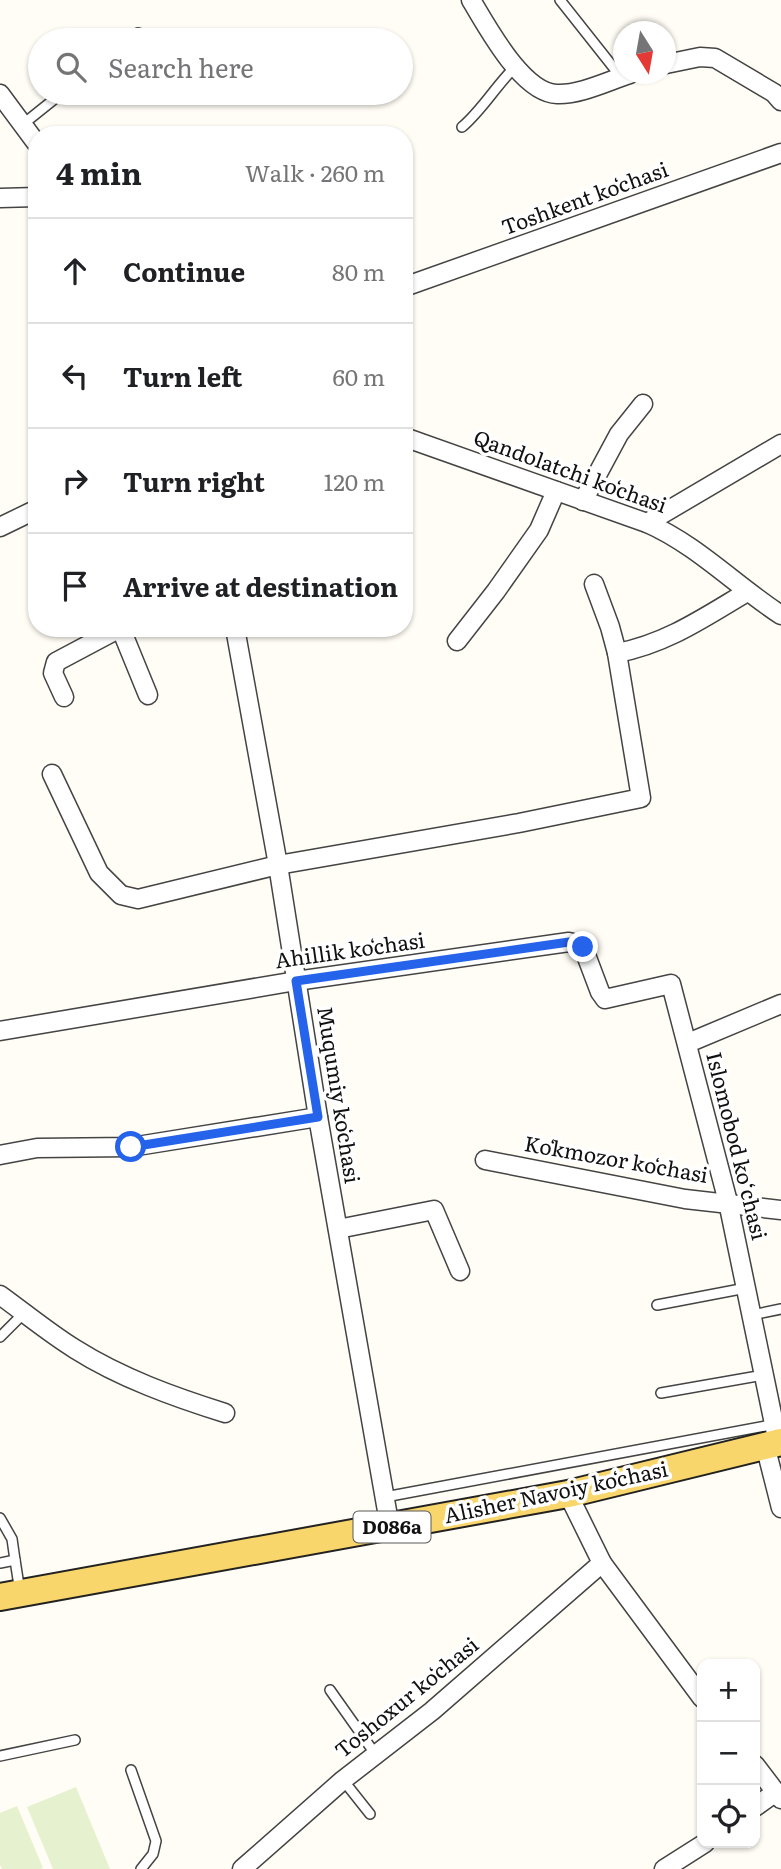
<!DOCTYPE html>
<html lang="en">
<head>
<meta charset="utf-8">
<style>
	body { margin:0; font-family:Literata,serif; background:#f2f2f2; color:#202124 }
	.controls { position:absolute; right:21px; bottom:21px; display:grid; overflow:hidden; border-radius:14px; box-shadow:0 2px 5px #0004 }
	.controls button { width:63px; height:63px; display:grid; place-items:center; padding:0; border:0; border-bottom:2px solid #e0e0e0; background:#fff; color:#202124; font:35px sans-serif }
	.compass { position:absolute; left:613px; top:21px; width:63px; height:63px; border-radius:50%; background:#fff; box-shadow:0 2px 5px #0004; rotate:169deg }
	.stop { position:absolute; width:21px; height:21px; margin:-16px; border:5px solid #2563eb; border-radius:50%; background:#fff }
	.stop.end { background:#2563eb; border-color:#fff; box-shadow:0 2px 7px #0008 }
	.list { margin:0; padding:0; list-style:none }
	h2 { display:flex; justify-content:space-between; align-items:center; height:91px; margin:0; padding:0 28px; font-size:30px }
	h2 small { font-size:23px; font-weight:400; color:#757577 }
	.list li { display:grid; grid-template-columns:46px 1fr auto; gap:21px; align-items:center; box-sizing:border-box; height:105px; padding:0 28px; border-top:2px solid #e0e0e0 }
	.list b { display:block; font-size:26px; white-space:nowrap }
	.list em { font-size:23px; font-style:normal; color:#757577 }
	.icon { flex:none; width:38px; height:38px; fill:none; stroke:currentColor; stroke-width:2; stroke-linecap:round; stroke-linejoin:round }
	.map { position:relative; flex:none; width:781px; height:1869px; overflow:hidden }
	.search { position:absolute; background:#fff; box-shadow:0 2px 5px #0004; left:28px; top:28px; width:385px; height:77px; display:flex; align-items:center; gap:18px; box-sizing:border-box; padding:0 24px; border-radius:38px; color:#757577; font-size:26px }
	.panel { position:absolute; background:#fff; box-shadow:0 2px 5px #0004; left:28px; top:126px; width:385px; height:511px; border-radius:28px }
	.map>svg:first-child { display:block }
	.pitch { fill:#e6f2cf }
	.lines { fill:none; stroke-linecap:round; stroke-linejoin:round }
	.lane-casing { stroke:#444; stroke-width:12 }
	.street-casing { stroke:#444; stroke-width:21 }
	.primary-casing { stroke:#222; stroke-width:30 }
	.lane { stroke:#fff; stroke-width:9 }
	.street { stroke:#fff; stroke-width:18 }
	.primary { stroke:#f9d66b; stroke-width:26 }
	.route { stroke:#2563eb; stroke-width:9 }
	.labels { text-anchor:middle; stroke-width:7; stroke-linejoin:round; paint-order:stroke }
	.shield { fill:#fff; stroke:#585858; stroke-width:2 }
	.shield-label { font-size:19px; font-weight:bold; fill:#111 }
	.street-label { font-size:21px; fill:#111; stroke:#fff }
</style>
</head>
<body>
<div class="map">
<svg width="781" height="1869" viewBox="0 0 781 1869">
	<rect width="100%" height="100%" fill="#fffdf5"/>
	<g class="pitch">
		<polygon points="76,1787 110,1869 53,1869 27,1807"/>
		<polygon points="17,1806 43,1868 40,1869 2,1869 0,1865 0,1813"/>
	</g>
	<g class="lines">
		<g class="lane-casing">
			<g id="lane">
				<polyline points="560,0 621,77"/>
				<polyline points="128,40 138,33 142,34 146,40"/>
				<polyline points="158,40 168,34"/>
				<polyline points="22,125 62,93"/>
				<path d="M462 127C482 110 495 87 514 68"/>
				<polyline points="657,1305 746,1288"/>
				<polyline points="752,1315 781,1309"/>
				<polyline points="0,1337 24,1313"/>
				<polyline points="661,1393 764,1375"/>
				<polyline points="385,1497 776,1424"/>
				<polyline points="0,1518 12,1539 15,1560"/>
				<polyline points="0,1563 15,1560 20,1592"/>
				<polyline points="330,1690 376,1755"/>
				<polyline points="0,1756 75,1740"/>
				<polyline points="131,1770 156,1841 153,1854 141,1869"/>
				<polyline points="343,1780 370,1814"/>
			</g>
		</g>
		<g class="street-casing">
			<g id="street">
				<path d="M471 0C487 26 522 93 557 94 580 95 608 81 630 74"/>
				<polyline points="666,64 700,57 715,58 774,93 781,101"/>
				<polyline points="0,94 37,144"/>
				<polyline points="0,198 37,197"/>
				<polyline points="404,287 781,153"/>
				<path d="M404 437 647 523C697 545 735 585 781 615"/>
				<polyline points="583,501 619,434 643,404"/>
				<polyline points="647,523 781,444"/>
				<polyline points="0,527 37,509"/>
				<polyline points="594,584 610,627 617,653"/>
				<polyline points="235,628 278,865 318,1117 390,1528"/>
				<polyline points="121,629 148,695"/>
				<polyline points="457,641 496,591 539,530 556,491"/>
				<polyline points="64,697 53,673 56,662 120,628"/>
				<path d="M52 774 99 873 121 895 138 899 278 865 519 823 641 798 617 653C666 644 705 617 747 592"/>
				<polyline points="0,1031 296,981 569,942 583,947 600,992 605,999 671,984 728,1202 778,1443"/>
				<polyline points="688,1043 781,1004"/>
				<polyline points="0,1155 37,1148 131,1147 318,1117"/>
				<polyline points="485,1160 685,1199 781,1210"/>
				<polyline points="338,1229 434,1210 460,1271"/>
				<path d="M0 1295C25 1313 49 1333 75 1349 121 1378 174 1397 225 1413"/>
				<polyline points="765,1445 781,1508"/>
				<polyline points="568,1494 602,1563 702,1698"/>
				<polyline points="755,1765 781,1799"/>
				<polyline points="755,1807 776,1792"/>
				<polyline points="242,1869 343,1780 432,1711 602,1563"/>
				<polyline points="664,1869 705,1843"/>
			</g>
		</g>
		<g class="primary-casing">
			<polyline id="primary" points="0,1597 568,1494 781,1442"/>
		</g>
		<use href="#lane" class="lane"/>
		<use href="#street" class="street"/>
		<use href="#primary" class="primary"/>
	</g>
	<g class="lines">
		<polyline class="route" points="131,1147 318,1117 296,981 569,942 583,947"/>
	</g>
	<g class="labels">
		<rect class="shield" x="353.5" y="1511.5" width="77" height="31" rx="5"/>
		<g class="shield-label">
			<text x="392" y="1534">D086a</text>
		</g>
		<g class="street-label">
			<text transform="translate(585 199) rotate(-20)" y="7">Toshkent koʻchasi</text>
			<text transform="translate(570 472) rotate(20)" y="7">Qandolatchi koʻchasi</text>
			<text transform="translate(350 951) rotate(-8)" y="7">Ahillik koʻchasi</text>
			<text transform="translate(338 1095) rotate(81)" y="7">Muqumiy koʻchasi</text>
			<text transform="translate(736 1146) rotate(76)" y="7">Islomobod ko‘chasi</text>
			<text transform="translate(616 1160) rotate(10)" y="7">Koʻkmozor koʻchasi</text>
			<text transform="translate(556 1493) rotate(-12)" y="7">Alisher Navoiy koʻchasi</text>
			<text transform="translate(407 1698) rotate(-39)" y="7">Toshoxur koʻchasi</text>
		</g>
	</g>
</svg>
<div class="controls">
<button>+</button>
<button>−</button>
<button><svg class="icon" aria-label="locate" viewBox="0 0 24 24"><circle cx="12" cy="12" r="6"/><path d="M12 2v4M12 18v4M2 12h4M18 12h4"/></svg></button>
</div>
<svg class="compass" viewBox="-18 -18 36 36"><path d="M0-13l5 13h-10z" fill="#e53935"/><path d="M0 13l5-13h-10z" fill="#757577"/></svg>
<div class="stop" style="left:131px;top:1147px"></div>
<div class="stop end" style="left:583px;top:947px"></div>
<div class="search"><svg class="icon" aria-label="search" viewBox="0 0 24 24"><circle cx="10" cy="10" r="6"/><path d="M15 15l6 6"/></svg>Search here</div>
<section class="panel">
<h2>4 min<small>Walk · 260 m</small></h2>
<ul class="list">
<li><svg class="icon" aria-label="ahead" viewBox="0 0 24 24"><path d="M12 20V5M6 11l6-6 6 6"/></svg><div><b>Continue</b></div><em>80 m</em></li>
<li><svg class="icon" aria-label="left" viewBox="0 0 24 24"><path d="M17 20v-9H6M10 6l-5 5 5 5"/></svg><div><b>Turn left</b></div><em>60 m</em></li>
<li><svg class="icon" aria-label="right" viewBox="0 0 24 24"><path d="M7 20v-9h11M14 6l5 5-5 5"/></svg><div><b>Turn right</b></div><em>120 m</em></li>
<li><svg class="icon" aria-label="arrive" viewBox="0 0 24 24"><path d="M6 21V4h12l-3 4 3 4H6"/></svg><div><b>Arrive at destination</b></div></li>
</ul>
</section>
</div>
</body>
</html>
